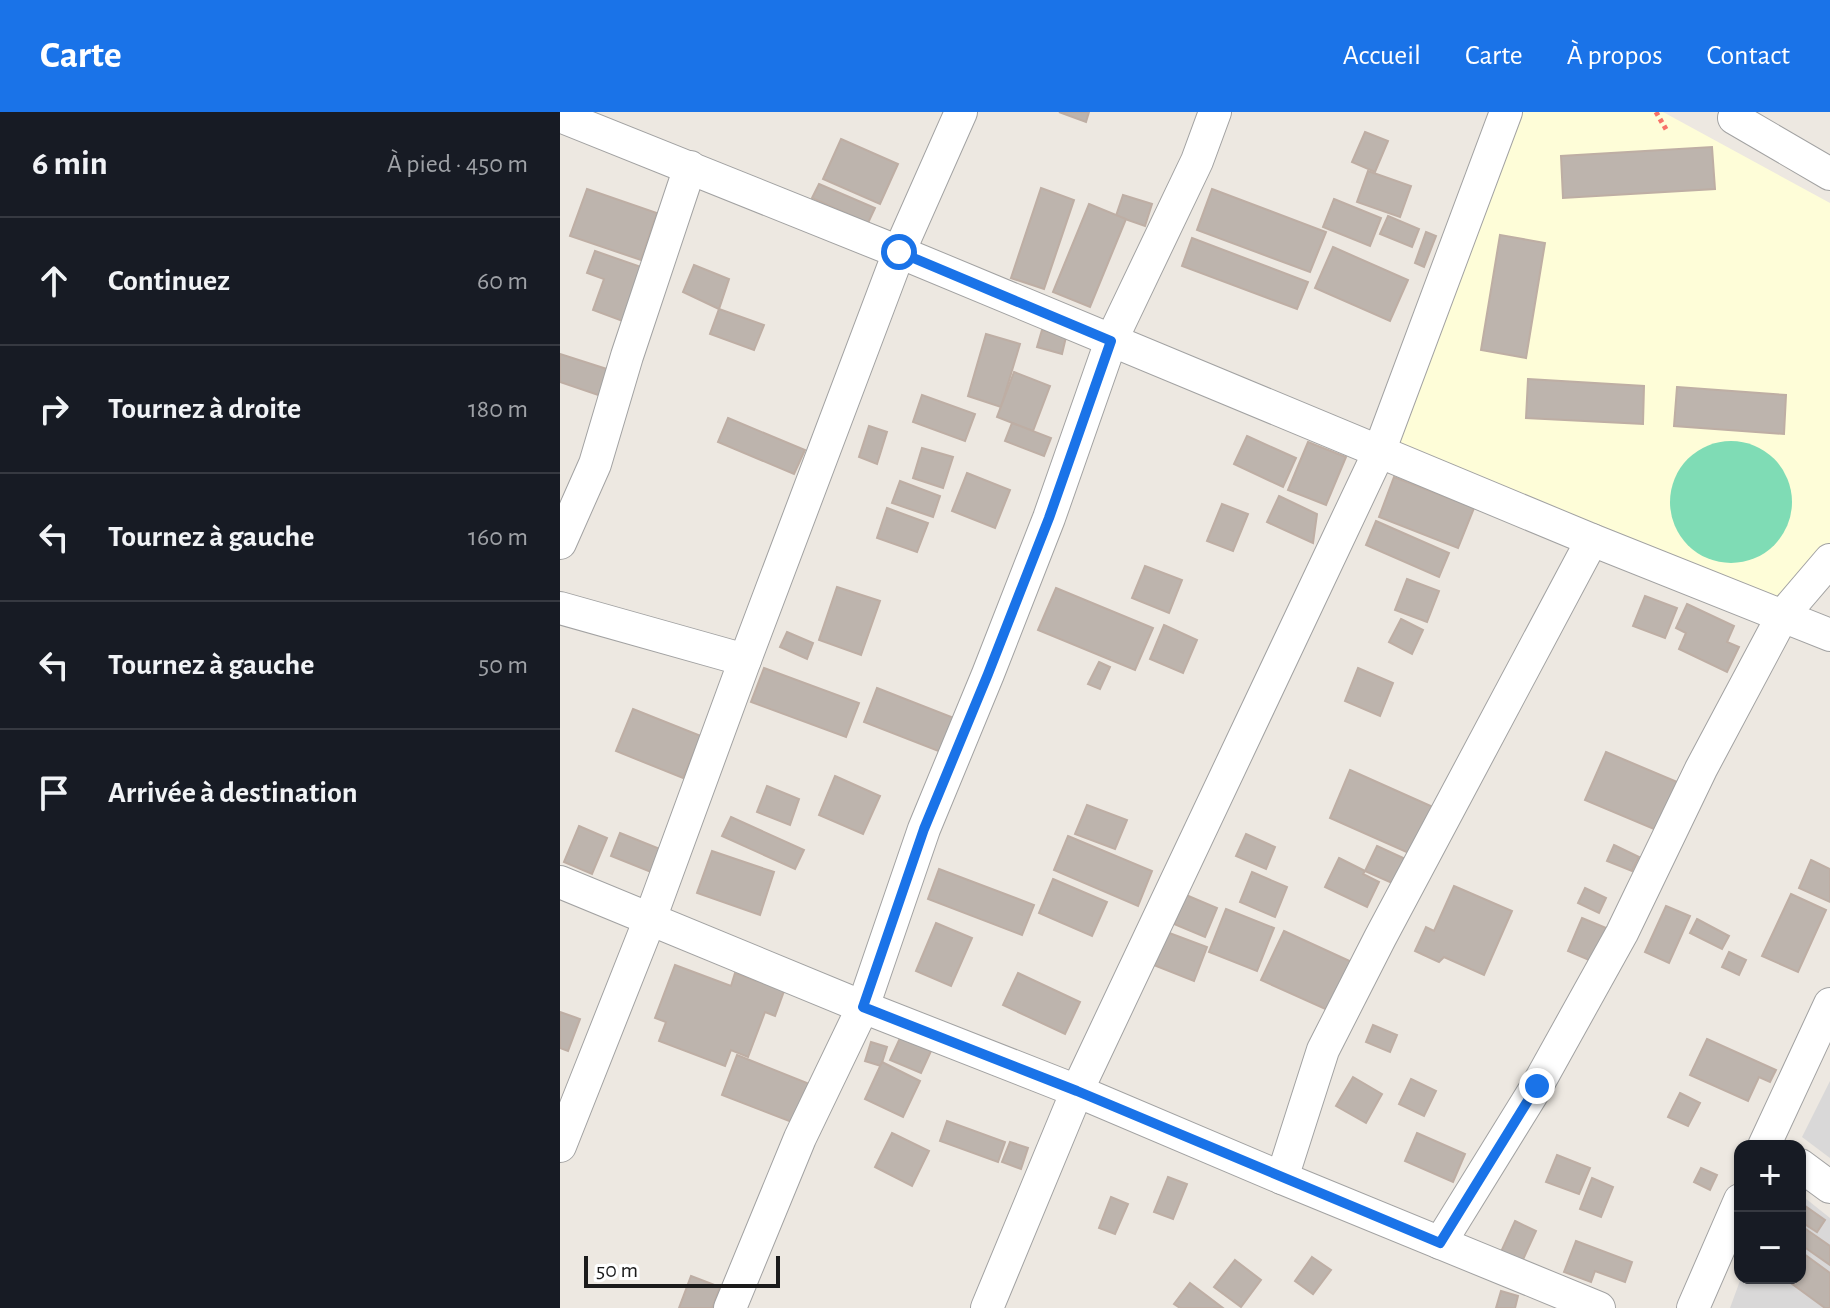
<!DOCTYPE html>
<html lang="fr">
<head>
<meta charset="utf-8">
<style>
	body { margin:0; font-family:"Alegreya Sans",sans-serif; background:#242831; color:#f1f3f6 }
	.controls { position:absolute; right:24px; bottom:24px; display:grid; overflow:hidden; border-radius:16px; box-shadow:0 2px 6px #0004 }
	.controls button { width:72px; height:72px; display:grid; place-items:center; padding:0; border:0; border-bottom:2px solid #363941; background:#171b24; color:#f1f3f6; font:40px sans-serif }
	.scale { position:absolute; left:24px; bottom:20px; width:196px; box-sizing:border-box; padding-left:8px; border:4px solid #1b1b1b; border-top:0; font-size:22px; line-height:28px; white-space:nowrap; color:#1b1b1b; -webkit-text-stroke:6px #fff; paint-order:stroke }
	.stop { position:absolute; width:24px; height:24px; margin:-18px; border:6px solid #1a73e8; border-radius:50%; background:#fff }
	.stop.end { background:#1a73e8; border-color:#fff; box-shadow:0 2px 8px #0008 }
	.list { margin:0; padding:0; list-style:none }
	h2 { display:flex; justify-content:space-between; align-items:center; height:104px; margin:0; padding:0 32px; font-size:34px }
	h2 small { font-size:26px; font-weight:400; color:#9ea1a6 }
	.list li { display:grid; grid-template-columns:52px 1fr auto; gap:24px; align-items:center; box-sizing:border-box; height:128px; padding:0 32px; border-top:2px solid #363941 }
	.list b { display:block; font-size:30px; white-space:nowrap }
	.list em { font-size:26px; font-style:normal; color:#9ea1a6 }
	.icon { flex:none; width:44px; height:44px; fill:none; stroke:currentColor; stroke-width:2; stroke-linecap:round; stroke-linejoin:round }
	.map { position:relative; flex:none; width:1270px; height:1196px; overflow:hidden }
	header { display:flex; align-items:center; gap:48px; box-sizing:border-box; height:112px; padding:0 40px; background:#1a73e8; color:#fff }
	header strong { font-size:38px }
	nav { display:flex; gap:44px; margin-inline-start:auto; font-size:28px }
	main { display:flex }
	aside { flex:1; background:#171b24 }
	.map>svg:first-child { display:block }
	.residential { fill:#d9d8d8 }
	.education { fill:#fefdd8 }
	.pitch { fill:#7fdcb5 }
	.building { fill:#bdb4ad; stroke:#beaea4; stroke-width:2 }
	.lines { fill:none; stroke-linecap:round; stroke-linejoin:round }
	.minor-casing { stroke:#a2a2a2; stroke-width:34 }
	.path { stroke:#f77268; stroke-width:5; stroke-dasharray:4 4; stroke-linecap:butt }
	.minor { stroke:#fff; stroke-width:32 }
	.route { stroke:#1a73e8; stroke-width:10 }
</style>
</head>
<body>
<header>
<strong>Carte</strong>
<nav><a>Accueil</a><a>Carte</a><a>À propos</a><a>Contact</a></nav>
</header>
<main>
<aside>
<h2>6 min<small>À pied · 450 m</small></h2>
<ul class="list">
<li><svg class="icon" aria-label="ahead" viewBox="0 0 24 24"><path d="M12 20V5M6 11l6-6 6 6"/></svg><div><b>Continuez</b></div><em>60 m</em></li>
<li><svg class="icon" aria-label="right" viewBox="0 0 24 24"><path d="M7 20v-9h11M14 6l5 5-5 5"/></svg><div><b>Tournez à droite</b></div><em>180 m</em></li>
<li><svg class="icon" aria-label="left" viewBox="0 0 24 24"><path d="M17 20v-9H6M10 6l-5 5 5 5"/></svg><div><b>Tournez à gauche</b></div><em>160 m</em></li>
<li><svg class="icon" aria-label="left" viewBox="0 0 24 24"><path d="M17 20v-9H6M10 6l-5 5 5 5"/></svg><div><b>Tournez à gauche</b></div><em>50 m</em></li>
<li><svg class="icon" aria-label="arrive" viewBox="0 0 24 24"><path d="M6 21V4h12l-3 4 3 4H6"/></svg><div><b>Arrivée à destination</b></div></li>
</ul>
</aside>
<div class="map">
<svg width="1270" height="1196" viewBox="0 0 1270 1196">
	<rect width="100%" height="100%" fill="#ede8e1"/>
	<g class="residential">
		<polygon points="1270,969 1270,1046 1242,1025"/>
		<polygon points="1240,1082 1270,1106 1270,1196 1170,1196 1181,1166 1240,1166"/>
	</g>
	<polygon class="education" points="961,0 1103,0 1270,91 1270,434 1225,487 837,335"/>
	<circle class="pitch" cx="1171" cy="390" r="61"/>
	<g class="building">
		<polygon points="499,0 529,0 526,10"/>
		<polygon points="805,20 828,29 815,60 792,50"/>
		<polygon points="281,27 338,52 320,92 263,67"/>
		<polygon points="1152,35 1155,77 1003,86 1001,44"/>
		<polygon points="808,59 851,74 840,105 797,90"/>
		<polygon points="259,72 315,96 308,111 252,86"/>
		<polygon points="481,76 514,88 484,177 451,166"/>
		<polygon points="27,77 97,101 81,148 10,124"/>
		<polygon points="652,77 766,120 750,160 637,118"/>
		<polygon points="563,83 592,92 585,114 556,104"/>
		<polygon points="774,87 821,106 810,134 763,115"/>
		<polygon points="529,92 566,107 530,195 493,180"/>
		<polygon points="828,104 859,117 852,135 820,122"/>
		<polygon points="866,120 876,124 864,155 855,151"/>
		<polygon points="940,123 985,131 966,246 921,238"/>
		<polygon points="632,126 748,170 737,197 622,154"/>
		<polygon points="773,135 848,168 830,209 755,176"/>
		<polygon points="35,139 87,157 68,211 33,198 44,167 27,161"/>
		<polygon points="134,153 169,167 159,197 123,180"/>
		<polygon points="159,197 204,213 194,238 150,222"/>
		<polygon points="482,218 506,225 502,242 477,235"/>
		<polygon points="426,222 460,232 441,295 408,284"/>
		<polygon points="0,242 56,260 47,286 0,270"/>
		<polygon points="454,260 490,274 473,319 437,305"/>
		<polygon points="968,267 1084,274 1083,312 966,306"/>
		<polygon points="1117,275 1226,283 1224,322 1114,314"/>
		<polygon points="362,283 415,302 405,329 353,310"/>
		<polygon points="168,306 245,338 234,362 158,330"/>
		<polygon points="452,311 491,326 484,344 445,329"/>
		<polygon points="309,314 327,320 317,352 299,345"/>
		<polygon points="687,324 736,346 723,375 674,352"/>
		<polygon points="748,330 786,345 766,393 728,378"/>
		<polygon points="362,336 393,345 383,376 353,366"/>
		<polygon points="407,361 450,378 435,416 392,399"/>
		<polygon points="834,365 914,396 898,436 819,405"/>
		<polygon points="340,369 380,384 373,405 332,391"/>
		<polygon points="719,384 757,402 753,431 707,410"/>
		<polygon points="662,392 688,402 673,439 647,429"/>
		<polygon points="327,396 368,411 357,440 317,426"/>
		<polygon points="816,409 889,441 879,465 806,433"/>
		<polygon points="585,454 622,468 609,501 572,486"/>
		<polygon points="847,467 879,479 867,510 835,498"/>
		<polygon points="277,475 320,489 301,543 259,528"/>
		<polygon points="496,476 593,516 575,558 478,518"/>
		<polygon points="1085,484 1117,496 1105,526 1073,514"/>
		<polygon points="1127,492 1174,514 1167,530 1179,535 1167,560 1119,537 1126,521 1116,516"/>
		<polygon points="841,507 863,518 852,542 829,530"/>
		<polygon points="604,513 637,528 623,561 590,547"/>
		<polygon points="227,520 253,531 247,547 220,535"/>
		<polygon points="539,550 550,555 540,577 528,572"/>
		<polygon points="204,556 299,591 286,625 191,590"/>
		<polygon points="798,556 833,571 820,604 785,589"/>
		<polygon points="317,576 394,606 381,640 304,610"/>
		<polygon points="73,597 141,624 123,666 56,639"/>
		<polygon points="1046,640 1122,672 1101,720 1025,688"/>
		<polygon points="790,658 873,695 851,742 770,706"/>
		<polygon points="275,664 320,684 303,722 259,703"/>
		<polygon points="207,674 239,687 230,713 197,700"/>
		<polygon points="527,693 567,708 555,737 515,722"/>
		<polygon points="171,705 244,738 235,757 162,724"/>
		<polygon points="19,714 47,726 32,762 4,750"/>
		<polygon points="60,721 100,737 91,760 51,744"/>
		<polygon points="686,722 715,735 706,757 676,744"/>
		<polygon points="508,724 592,759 578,794 494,758"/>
		<polygon points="1054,733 1079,745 1072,759 1047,749"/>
		<polygon points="817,734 852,750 841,775 805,759"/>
		<polygon points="152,739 214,760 200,803 137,781"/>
		<polygon points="779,746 805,759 803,762 819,770 807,795 765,775"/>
		<polygon points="1251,748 1270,757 1270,790 1239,776"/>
		<polygon points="379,757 474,793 462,823 368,787"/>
		<polygon points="692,760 727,775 715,805 680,790"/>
		<polygon points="493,767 547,790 532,824 479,801"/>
		<polygon points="894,774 952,799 924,863 884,845 879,850 855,839 866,815 874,819"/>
		<polygon points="1025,776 1046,786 1039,801 1018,791"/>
		<polygon points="1231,782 1266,798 1238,860 1202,844"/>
		<polygon points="626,783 657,796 645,825 614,812"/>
		<polygon points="1106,794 1130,804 1109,851 1085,840"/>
		<polygon points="666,797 714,816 697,859 649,840"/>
		<polygon points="1022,806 1051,818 1036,851 1008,839"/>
		<polygon points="1137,807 1169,824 1162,837 1130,821"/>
		<polygon points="376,811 412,826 391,874 356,859"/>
		<polygon points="604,819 647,835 634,869 591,852"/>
		<polygon points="724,819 794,851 772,900 701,868"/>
		<polygon points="1169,840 1186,848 1179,863 1162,855"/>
		<polygon points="115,853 171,874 175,861 224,879 215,904 205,900 188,945 171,938 165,954 99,929 106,910 95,906"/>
		<polygon points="458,861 520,890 505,922 443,893"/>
		<polygon points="0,900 20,907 8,939 0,936"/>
		<polygon points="813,913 837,923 830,940 806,930"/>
		<polygon points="340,926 371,939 361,961 330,948"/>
		<polygon points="1147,927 1216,958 1210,970 1199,965 1188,989 1130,963"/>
		<polygon points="311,930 327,935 321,954 305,949"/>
		<polygon points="177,943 252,973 237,1012 162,983"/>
		<polygon points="322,950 360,969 343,1005 305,987"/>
		<polygon points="793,965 822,982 806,1011 776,994"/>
		<polygon points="851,967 876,979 864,1004 839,992"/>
		<polygon points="1120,981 1140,991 1128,1014 1108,1005"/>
		<polygon points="387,1009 445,1030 438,1050 380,1029"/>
		<polygon points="332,1021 369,1039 352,1074 315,1055"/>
		<polygon points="857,1021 905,1042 893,1070 845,1049"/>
		<polygon points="450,1030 468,1036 461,1057 442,1050"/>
		<polygon points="997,1043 1030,1056 1019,1082 986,1070"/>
		<polygon points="1141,1056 1157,1063 1150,1078 1134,1070"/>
		<polygon points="608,1065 627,1072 613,1107 594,1100"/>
		<polygon points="1032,1066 1053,1075 1041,1105 1020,1097"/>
		<polygon points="551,1085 568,1092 555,1122 539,1116"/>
		<polygon points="1241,1091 1265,1108 1257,1120 1240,1109"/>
		<polygon points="955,1109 976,1119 961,1152 940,1142"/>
		<polygon points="1240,1113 1270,1134 1270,1153 1240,1132"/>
		<polygon points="1016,1129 1072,1150 1065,1170 1035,1159 1031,1170 1004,1160"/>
		<polygon points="1240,1139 1270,1161 1270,1196 1265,1196 1224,1166 1240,1166"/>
		<polygon points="752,1145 771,1158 753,1182 735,1169"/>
		<polygon points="675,1148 701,1168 681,1195 654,1175"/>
		<polygon points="131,1164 160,1175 152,1196 119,1196"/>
		<polygon points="630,1171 663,1196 620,1196 614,1192"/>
		<polygon points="941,1179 958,1184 955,1196 936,1196"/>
	</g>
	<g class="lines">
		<g class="minor-casing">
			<g id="minor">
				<polyline points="0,4 339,140 1032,428 1270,523"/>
				<polyline points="1174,6 1270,62"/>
				<polyline points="0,431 35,352 67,244 130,55"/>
				<polyline points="0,496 185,548"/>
				<polyline points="0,770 303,895 517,979 722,1066 1039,1196"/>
				<polyline points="0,1034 90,807 185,548 339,140 401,0"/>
				<polyline points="1204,1034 1270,892"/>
				<polyline points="1240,1053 1270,1075"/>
				<polyline points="722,1066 763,938 820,826 1032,428"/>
				<polyline points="880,1131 977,974 1062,821 1141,657 1223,503 1270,448"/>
				<polyline points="170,1196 240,1026 303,895 364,717 428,562 489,406 551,229 637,49 655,0"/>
				<polyline points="427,1196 517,979 819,340 946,0"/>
				<polyline points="1133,1196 1180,1088"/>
			</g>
		</g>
		<polyline class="path" points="1096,0 1107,19"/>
		<use href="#minor" class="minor"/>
	</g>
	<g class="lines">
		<polyline class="route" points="339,140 551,229 489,406 428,562 364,717 303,895 517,979 880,1131 977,974"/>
	</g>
</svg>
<div class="controls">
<button>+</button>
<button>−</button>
</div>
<div class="scale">50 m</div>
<div class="stop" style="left:339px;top:140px"></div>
<div class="stop end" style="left:977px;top:974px"></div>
</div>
</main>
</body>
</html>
